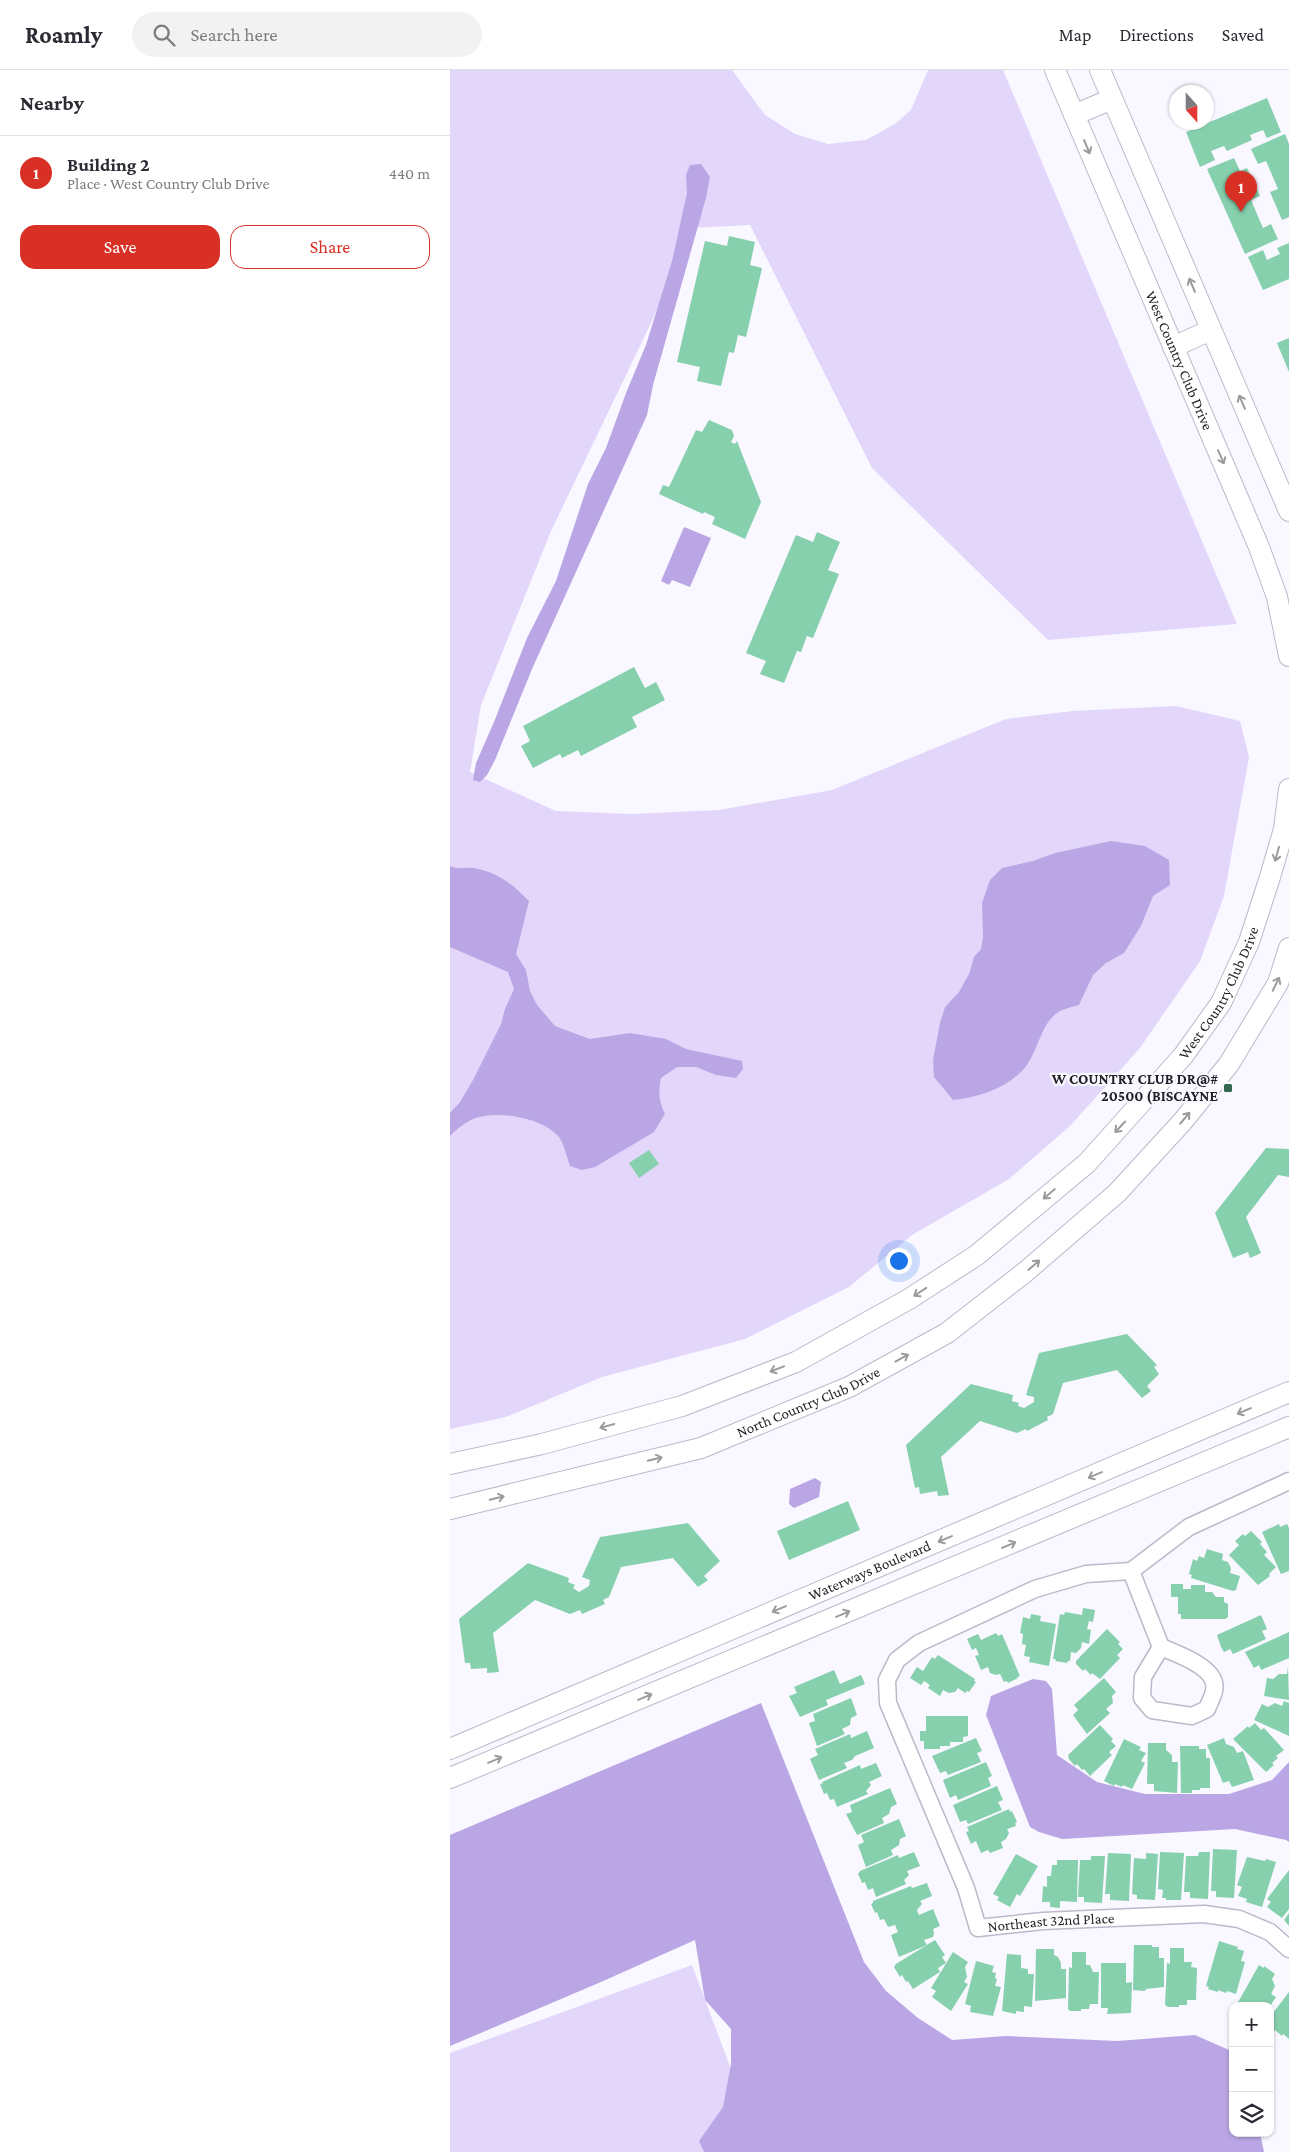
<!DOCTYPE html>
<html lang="en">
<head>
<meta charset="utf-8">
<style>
	body { margin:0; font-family:"Crimson Pro",serif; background:#f2f2f3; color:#2b2b33 }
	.controls { position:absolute; right:15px; bottom:15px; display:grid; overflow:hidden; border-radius:10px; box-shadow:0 1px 4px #0004 }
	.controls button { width:45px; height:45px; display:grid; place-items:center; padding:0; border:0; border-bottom:1px solid #e1e1e2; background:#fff; color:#2b2b33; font:25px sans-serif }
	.compass { position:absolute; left:719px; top:15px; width:45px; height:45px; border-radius:50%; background:#fff; box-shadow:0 1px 4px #0004; rotate:159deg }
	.you { position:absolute; left:448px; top:1190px; width:18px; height:18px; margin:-12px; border:4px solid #fff; border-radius:50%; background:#1a73e8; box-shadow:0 0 0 8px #1a73e833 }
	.badge { display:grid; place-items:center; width:32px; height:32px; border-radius:50%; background:#d93025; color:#fff; font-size:16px; font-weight:700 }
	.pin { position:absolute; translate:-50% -41px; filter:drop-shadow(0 1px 2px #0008) }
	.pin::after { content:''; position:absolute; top:26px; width:18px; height:15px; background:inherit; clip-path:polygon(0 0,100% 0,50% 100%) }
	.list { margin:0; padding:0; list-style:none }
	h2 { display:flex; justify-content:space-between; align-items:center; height:65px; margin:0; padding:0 20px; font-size:21px }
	h2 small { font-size:16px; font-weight:400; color:#7c7c81 }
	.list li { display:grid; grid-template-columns:32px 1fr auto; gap:15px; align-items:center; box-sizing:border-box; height:75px; padding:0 20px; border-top:1px solid #e1e1e2 }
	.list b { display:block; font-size:19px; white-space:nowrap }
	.list p { margin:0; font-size:16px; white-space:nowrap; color:#7c7c81 }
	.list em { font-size:16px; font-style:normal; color:#7c7c81 }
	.actions { display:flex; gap:10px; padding:15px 20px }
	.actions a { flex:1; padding:11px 0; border:1px solid #d93025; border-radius:15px; text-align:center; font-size:18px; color:#d93025 }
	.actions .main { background:#d93025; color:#fff }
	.icon { flex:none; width:28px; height:28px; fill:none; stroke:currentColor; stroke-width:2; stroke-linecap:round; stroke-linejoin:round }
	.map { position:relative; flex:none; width:839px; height:2082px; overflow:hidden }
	header { display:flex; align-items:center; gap:30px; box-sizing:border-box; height:70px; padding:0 25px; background:#fff; border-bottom:1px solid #e1e1e2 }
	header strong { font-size:24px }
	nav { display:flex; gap:28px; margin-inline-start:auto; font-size:18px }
	.search { width:350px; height:45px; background:#f2f2f3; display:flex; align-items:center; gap:12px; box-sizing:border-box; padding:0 18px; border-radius:28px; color:#7c7c81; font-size:19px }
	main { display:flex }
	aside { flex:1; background:#fff }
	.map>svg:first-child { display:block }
	.green { fill:#e2d7fb }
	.water { fill:#baa6e4 }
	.building { fill:#86d0ad }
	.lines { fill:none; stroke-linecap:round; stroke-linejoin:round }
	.minor-casing { stroke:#bdb8ca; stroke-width:19 }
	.tertiary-casing { stroke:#bdb8ca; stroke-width:22 }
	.minor { stroke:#fff; stroke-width:16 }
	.tertiary { stroke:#fff; stroke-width:20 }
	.oneway { stroke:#9b9a9d }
	.poi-dot { fill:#316951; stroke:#f9f7ff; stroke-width:2 }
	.labels { text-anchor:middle; stroke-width:4.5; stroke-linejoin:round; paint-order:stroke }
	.street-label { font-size:15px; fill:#211f26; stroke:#f9f7ff }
	.poi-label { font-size:15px; font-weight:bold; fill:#211f26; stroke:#f9f7ff; text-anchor:end }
</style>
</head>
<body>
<header>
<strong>Roamly</strong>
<div class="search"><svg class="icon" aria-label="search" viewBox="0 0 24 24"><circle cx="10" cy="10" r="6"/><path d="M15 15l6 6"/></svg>Search here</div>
<nav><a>Map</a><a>Directions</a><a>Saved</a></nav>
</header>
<main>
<aside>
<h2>Nearby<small></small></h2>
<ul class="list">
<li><span class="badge">1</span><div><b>Building 2</b><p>Place · West Country Club Drive</p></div><em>440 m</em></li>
</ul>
<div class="actions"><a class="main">Save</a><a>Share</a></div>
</aside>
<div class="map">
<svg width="839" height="2082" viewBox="0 0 839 2082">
	<rect width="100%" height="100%" fill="#f9f7ff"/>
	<g class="green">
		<polygon points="0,0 282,0 315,45 345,64 378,74 416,70 445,54 461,40 478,0 553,0 787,554 598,570 422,398 300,155 243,158 202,251 101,461 31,635 20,702 106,741 182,744 269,740 382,720 556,649 623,641 726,636 790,651 799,687 774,826 750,891 690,978 620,1056 559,1109 462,1165 399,1217 295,1269 152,1307 56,1347 0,1359"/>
		<polygon points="242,1895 312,2082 0,2082 0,1983"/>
	</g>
	<g class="water">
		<polygon points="251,94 260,107 256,128 203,315 197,345 82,599 45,690 37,705 30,712 23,710 26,693 44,652 77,568 106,511 138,414 156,378 176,323 196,275 222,191 237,123 236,105 240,95"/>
		<polygon points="234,457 261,468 240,517 222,510 219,515 211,511"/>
		<path d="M661 771 695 776 719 790 720 815 703 826 691 856 674 883 656 893 643 905 629 935C622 937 613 939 607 943 589 956 588 985 572 1001 553 1020 528 1027 503 1030L484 1007 483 990 490 953 495 937 509 922 519 904 524 887 531 879 533 867 532 833 540 810 552 798 583 791 605 783Z"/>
		<path d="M0 796C8 800 15 797 23 798 48 802 62 814 79 831L66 884 76 900 80 921 87 935 105 956 140 969 180 963 216 969 236 979 292 991 293 999 286 1008 266 1005 246 997H227L211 1008C208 1022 209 1032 215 1044L204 1062 145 1097 132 1100 120 1096C117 1088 114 1074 109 1067 93 1048 52 1041 29 1047 18 1050 8 1058 0 1066V1043L10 1032 23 1010 51 954 55 939 64 919 58 902 0 877Z"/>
		<polygon points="365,1408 371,1412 369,1427 344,1438 339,1434 340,1419"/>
		<polygon points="583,1609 596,1611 602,1619 607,1685 647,1712 695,1724 779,1724 822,1710 839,1692 839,1772 836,1770 785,1759 612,1769 589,1762 580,1757 536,1645 541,1626"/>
		<polygon points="311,1633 414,1892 436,1921 468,1948 502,1970 556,1966 667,1971 745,1965 779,1980 783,1986 783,2063 810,2063 814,2082 254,2082 249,2071 273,2037 281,1994 281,1959 255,1930 245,1870 151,1912 0,1976 0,1765"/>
	</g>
	<g class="building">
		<polygon points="817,28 831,62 817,68 813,60 800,65 802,70 777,81 774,76 761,81 765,90 750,97 736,62"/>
		<polygon points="835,64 839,74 839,147 832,150 820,122 828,119 816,91 808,94 801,79"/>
		<polygon points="784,88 790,101 797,98 810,126 801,130 813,158 821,154 828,169 795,184 757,99"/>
		<polygon points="279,166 305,172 300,195 312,198 296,267 288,265 284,283 279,282 271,316 247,311 250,297 227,292 255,171 277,176"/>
		<polygon points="839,173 839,209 813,220 798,187 813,180 817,190 830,184 827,178"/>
		<polygon points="839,268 839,302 827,273"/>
		<polygon points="259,350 282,360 284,366 281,372 285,374 287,371 311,432 295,469 262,454 265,447 254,442 253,444 209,424 213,415 219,417 246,360 252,362"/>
		<polygon points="367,462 390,472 378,500 389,504 363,568 357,566 351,582 347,581 334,613 310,604 316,591 296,583 346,465 363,472"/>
		<polygon points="184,597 195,618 206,612 215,630 182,647 187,657 131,686 128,680 112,688 110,684 83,698 71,676 80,671 73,656"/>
		<polygon points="816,1078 839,1079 839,1107 828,1105 796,1147 811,1183 800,1188 798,1182 783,1188 765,1143"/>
		<polygon points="199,1080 209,1094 189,1108 179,1093"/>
		<polygon points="677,1264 707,1295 704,1297 709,1304 697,1316 701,1321 692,1328 667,1300 613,1313 603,1344 597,1347 598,1350 577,1361 576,1359 567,1363 530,1351 491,1387 499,1425 488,1426 487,1421 470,1424 469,1417 465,1418 456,1375 521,1314 563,1325 562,1331 569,1333 568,1336 574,1338 584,1332 584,1327 576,1325 589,1283"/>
		<polygon points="398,1431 410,1460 339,1490 327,1461"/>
		<polygon points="238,1453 270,1491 254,1506 258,1510 248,1517 223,1488 171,1497 159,1527 153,1530 155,1534 132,1544 130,1540 120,1544 85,1530 43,1563 49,1602 37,1603 37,1598 21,1599 20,1593 15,1593 9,1549 78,1493 119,1508 118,1512 125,1515 123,1518 129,1522 139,1516 140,1510 132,1507 150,1467"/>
		<polygon points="829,1454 830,1457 837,1454 839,1458 839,1501 831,1504 812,1462"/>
		<polygon points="801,1461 812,1472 810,1474 817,1482 814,1485 826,1497 819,1504 820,1506 808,1515 779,1485 789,1475 785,1471 793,1464 795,1466"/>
		<polygon points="757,1479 773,1484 772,1490 778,1492 781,1498 780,1503 790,1506 786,1520 783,1521 741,1508 742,1505 739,1504 743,1489 747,1491 749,1486 754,1488"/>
		<polygon points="721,1514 733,1514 733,1519 741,1519 741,1515 755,1515 755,1522 762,1522 766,1527 774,1527 774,1532 778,1534 778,1547 775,1549 731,1549 731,1544 728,1544 728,1527 721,1527"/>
		<polygon points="633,1538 645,1540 643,1552 639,1551 637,1559 641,1560 639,1574 632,1572 631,1578 626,1583 621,1582 620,1591 618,1591 617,1593 605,1591 606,1589 603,1589 610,1544 614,1545 615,1542 632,1545"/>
		<polygon points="581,1544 591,1546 590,1551 606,1554 599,1596 579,1592 580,1587 574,1586 576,1575 572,1574 573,1564 570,1563 573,1547 580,1549"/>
		<polygon points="811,1545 817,1559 812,1561 816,1569 783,1584 780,1579 774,1582 771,1577 767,1565"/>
		<polygon points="657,1559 670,1572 668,1574 673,1579 667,1585 670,1588 650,1609 642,1603 641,1605 635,1599 633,1601 626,1594 626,1591"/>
		<polygon points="839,1562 839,1588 811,1600 809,1595 804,1598 795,1582"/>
		<polygon points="546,1563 548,1566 552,1564 570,1606 567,1607 568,1608 558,1613 557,1611 554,1612 550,1604 546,1605 540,1603 538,1597 531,1600 525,1586 529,1585 526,1578 522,1580 517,1569 528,1564 531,1570"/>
		<polygon points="488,1585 525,1609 524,1611 526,1612 519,1622 517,1621 515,1623 508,1618 505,1622 499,1623 493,1620 490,1626 478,1618 480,1615 474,1611 471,1615 460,1608 467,1597 473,1601 482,1587 485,1589"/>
		<polygon points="838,1597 839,1630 814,1626 817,1608 823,1609 829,1604 837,1604"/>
		<polygon points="384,1600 390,1614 411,1605 415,1614 376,1630 378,1635 350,1647 339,1626 347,1623 344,1617"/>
		<polygon points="654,1608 666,1622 662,1626 663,1633 656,1639 660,1643 637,1664 623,1645 628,1640 624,1635"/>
		<polygon points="401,1628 407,1645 401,1648 400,1655 392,1659 395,1664 367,1676 359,1653 365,1651 363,1644"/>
		<polygon points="834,1631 839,1633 839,1666 804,1650 812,1634 818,1637 825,1633 832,1636"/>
		<polygon points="476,1646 518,1646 518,1666 513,1667 513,1672 500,1672 500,1676 490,1676 490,1679 474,1679 474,1671 470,1671 470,1661 476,1661"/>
		<polygon points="805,1653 811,1660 814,1658 834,1680 826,1686 828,1688 822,1693 824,1695 816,1702 783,1669 798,1656 799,1658"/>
		<polygon points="650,1655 663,1669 661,1671 666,1676 659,1682 662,1685 640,1706 634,1699 632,1700 627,1694 625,1696 618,1688 619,1687 618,1685"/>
		<polygon points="417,1661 424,1678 405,1686 402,1690 394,1693 397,1698 369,1710 360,1689 368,1685 365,1679 400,1664 401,1668"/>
		<polygon points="526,1668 532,1681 527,1683 531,1692 498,1705 496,1701 490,1703 482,1686"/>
		<polygon points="774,1668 776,1674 784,1677 787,1683 793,1681 804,1710 782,1717 779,1711 773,1713 757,1675"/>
		<polygon points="674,1669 691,1677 689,1680 696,1683 691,1691 695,1693 682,1719 673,1715 672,1717 665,1714 664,1716 654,1711"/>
		<polygon points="698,1673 716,1673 716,1680 722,1685 722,1692 728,1692 727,1723 704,1721 704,1714 697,1714"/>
		<polygon points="730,1676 749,1676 749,1679 756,1679 756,1688 760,1688 760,1718 750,1718 750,1720 742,1720 742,1723 731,1723"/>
		<polygon points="536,1692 542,1706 538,1708 541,1716 508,1730 506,1725 500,1728 493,1710"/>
		<polygon points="426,1693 432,1706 419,1712 421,1715 416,1721 418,1724 387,1737 384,1729 380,1730 377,1723 374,1724 370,1714 373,1713 372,1712 410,1695 411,1699"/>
		<polygon points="547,1716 553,1730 548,1732 552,1740 518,1754 516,1750 510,1752 503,1735"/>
		<polygon points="440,1718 447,1734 441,1737 439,1744 432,1748 434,1753 407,1765 396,1744 402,1742 400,1735"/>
		<polygon points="559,1739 560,1742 562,1741 567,1752 565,1753 566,1756 557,1759 559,1763 556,1769 551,1772 553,1778 540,1783 538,1780 531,1783 526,1771 521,1774 516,1762 519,1761 517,1757"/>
		<polygon points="449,1749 456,1766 450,1769 449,1775 441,1780 443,1785 416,1797 408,1775 414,1772 411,1765"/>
		<polygon points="763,1779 787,1780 784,1828 766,1827 766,1821 761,1821"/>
		<polygon points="464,1782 470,1796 457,1801 459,1805 454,1810 456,1814 426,1827 423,1818 418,1820 415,1812 412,1813 408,1804 410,1801 448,1785 449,1788"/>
		<polygon points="710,1782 734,1783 731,1830 716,1830 716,1828 712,1828 713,1820 708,1819"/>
		<polygon points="749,1782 760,1782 758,1829 740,1828 740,1822 734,1822 736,1786 748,1786"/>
		<polygon points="658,1783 681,1784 679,1831 660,1830 660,1824 655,1824"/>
		<polygon points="696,1783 708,1784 705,1830 687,1829 687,1825 682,1824 684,1788 696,1789"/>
		<polygon points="566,1784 588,1796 570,1826 567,1824 560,1837 547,1830 549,1827 543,1824"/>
		<polygon points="641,1786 655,1786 652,1833 634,1832 634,1827 628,1827 630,1790 641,1790"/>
		<polygon points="797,1787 815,1791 816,1789 826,1792 812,1837 796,1832 797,1829 788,1826 792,1817 787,1815"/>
		<polygon points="607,1790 628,1790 627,1832 610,1831 610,1838 600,1837 600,1832 592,1832 593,1816 597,1817 597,1806 601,1806 602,1795 607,1795"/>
		<polygon points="839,1800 839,1839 832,1848 817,1837 821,1832 817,1829"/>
		<polygon points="477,1813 482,1826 470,1831 472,1834 467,1840 469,1845 483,1839 490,1856 483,1859 484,1863 483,1867 474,1870 477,1875 449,1887 441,1865 448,1862 445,1855 438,1857 434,1849 430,1850 427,1842 425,1843 421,1834 423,1833 423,1831 461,1816 462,1818"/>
		<polygon points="839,1843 839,1856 834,1850"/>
		<polygon points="485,1870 495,1885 492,1887 496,1893 488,1898 490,1902 463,1919 458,1911 456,1912 452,1905 450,1907 444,1897 446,1894"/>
		<polygon points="769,1871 788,1877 787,1879 794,1881 791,1891 795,1892 786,1924 777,1921 776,1923 768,1920 768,1922 758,1919 759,1917 756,1916"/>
		<polygon points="684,1875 702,1875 702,1877 709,1877 709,1888 714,1888 714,1917 696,1919 695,1921 683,1920"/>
		<polygon points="720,1878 734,1878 734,1892 742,1892 741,1897 747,1898 746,1930 737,1930 737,1935 729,1935 729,1937 718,1937 715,1935 717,1893 720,1894"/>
		<polygon points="586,1879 604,1879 604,1885 608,1887 611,1893 611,1899 616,1899 616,1928 585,1931"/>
		<polygon points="503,1882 518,1892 515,1897 517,1907 514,1912 518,1914 501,1941 482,1927 486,1921 481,1918"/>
		<polygon points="622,1882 636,1882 636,1895 640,1895 643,1902 649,1902 648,1934 640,1934 639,1939 631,1939 631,1941 620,1941 618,1939 619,1897 622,1898"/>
		<polygon points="557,1884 571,1885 571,1898 578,1899 578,1904 584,1904 582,1937 574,1936 574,1942 566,1941 566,1944 552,1941"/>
		<polygon points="526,1891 544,1896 542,1902 546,1903 545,1908 547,1909 545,1916 551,1917 543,1946 520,1942 521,1936 515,1934"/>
		<polygon points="651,1893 676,1893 676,1913 682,1912 681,1943 657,1944 658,1938 651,1938"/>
		<polygon points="809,1895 814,1898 814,1896 825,1904 822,1909 825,1916 821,1924 826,1927 820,1936 791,1936 787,1934"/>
		<polygon points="839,1922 839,1969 833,1964 832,1966 825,1960 824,1962 820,1959 820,1947"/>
	</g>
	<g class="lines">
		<g class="minor-casing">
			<g id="minor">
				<path id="s1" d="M839 1411 739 1457 681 1501 636 1504 585 1519 469 1573 447 1590 437 1610 438 1633 516 1818 528 1858 593 1851 754 1844 789 1849 820 1862 839 1879"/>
				<polyline points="681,1501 711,1577"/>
				<path d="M711 1577C727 1584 770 1598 764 1621 763 1627 759 1633 757 1639L742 1646 702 1640 692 1628 693 1607Z"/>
			</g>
		</g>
		<g class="tertiary-casing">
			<g id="tertiary">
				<path id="s2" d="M605 0 809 477 827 527 839 586"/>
				<polyline points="650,0 839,441"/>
				<polyline points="624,45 662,29"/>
				<polyline points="723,277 761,260"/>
				<path id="s3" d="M0 1394 92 1374 232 1336 346 1292 459 1229 527 1185 637 1093 733 986 771 933 799 872 820 807 834 759 839 719"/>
				<path id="s4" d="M0 1439 251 1378 399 1317 497 1263 574 1203 667 1123 733 1051 779 994 828 913 839 878"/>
				<path id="s5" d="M0 1679 839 1322"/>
				<polyline points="0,1708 839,1357"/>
			</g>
		</g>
		<use href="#minor" class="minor"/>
		<use href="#tertiary" class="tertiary"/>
	</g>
	<defs><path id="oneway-shaft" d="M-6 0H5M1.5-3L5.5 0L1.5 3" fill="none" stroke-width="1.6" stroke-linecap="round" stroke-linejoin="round" transform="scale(1.25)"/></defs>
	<g class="oneway">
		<use href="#oneway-shaft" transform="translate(637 77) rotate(67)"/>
		<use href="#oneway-shaft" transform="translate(742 215) rotate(-113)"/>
		<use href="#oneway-shaft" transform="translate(792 332) rotate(-113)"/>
		<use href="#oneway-shaft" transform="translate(771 387) rotate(66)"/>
		<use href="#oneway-shaft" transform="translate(827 784) rotate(106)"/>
		<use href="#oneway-shaft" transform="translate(826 914) rotate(-64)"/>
		<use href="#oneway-shaft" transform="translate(735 1048) rotate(-50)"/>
		<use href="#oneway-shaft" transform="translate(670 1057) rotate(133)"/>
		<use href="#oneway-shaft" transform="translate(599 1124) rotate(140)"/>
		<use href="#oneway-shaft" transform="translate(584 1195) rotate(-41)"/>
		<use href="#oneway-shaft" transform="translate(470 1222) rotate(146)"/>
		<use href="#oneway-shaft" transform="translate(452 1288) rotate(-29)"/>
		<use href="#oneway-shaft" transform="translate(327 1299) rotate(159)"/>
		<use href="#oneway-shaft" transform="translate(794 1341) rotate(157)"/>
		<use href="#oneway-shaft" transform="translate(157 1356) rotate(165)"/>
		<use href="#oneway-shaft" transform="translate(205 1389) rotate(-14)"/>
		<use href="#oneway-shaft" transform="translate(645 1405) rotate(157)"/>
		<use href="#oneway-shaft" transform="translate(47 1428) rotate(-14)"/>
		<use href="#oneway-shaft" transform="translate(495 1469) rotate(157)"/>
		<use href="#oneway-shaft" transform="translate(559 1475) rotate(-23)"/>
		<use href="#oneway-shaft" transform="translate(329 1539) rotate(157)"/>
		<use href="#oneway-shaft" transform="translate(393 1544) rotate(-23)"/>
		<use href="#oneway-shaft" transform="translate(195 1627) rotate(-23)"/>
		<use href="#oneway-shaft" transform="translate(45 1690) rotate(-23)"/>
	</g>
	<rect class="poi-dot" x="773" y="1013" width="10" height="10" rx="2.5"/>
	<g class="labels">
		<g class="street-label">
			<text dy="5" stroke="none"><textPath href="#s2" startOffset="316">West Country Club Drive</textPath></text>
			<text dy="5" stroke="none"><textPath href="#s3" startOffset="932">West Country Club Drive</textPath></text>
			<text dy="5" stroke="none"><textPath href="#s4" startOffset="375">North Country Club Drive</textPath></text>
			<text dy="5" stroke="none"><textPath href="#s5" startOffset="456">Waterways Boulevard</textPath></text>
			<text dy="5" stroke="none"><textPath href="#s1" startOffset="798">Northeast 32nd Place</textPath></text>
		</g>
		<g class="poi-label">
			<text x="768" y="1014">W COUNTRY CLUB DR@#<tspan x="768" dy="17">20500 (BISCAYNE</tspan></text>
		</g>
	</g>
</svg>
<div class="controls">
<button>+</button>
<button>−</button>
<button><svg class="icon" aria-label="layers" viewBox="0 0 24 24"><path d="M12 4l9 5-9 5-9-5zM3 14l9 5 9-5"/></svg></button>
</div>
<svg class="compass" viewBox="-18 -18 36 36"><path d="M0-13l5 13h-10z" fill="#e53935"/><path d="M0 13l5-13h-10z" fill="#7c7c81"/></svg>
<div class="you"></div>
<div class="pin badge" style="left:791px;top:142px">1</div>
</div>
</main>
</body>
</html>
